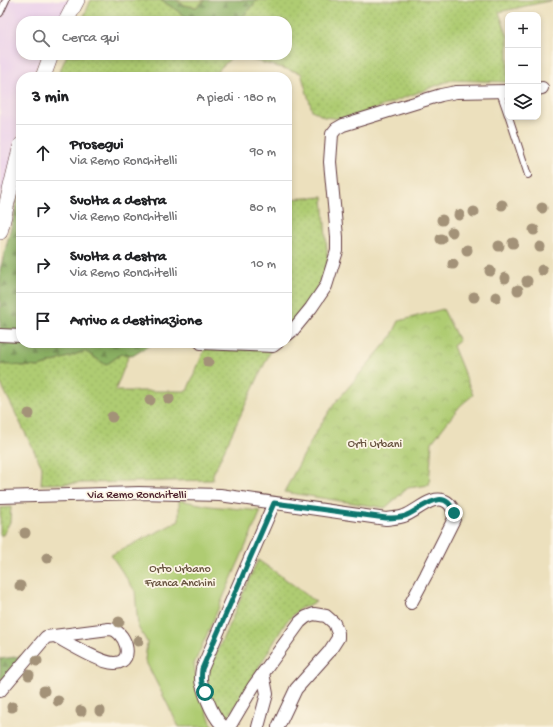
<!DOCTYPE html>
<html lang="it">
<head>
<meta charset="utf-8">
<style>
	body { margin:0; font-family:"Gochi Hand",sans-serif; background:#f6f6f6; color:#202124 }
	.controls { position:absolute; right:12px; top:12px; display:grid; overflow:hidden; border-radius:8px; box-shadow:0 2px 6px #0003 }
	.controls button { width:36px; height:36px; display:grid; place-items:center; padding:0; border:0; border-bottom:1px solid #e0e0e0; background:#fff; color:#202124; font:20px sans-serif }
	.stop { position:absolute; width:12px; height:12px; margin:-9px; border:3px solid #0f766e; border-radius:50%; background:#fff }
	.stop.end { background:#0f766e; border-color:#fff; box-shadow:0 1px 4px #0008 }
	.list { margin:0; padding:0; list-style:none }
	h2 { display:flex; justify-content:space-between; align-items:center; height:52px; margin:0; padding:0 16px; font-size:17px }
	h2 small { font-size:13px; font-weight:400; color:#757577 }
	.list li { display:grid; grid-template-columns:26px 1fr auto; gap:12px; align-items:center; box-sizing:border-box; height:56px; padding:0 16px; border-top:1px solid #e0e0e0 }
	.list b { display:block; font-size:15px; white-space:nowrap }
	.list p { margin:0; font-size:13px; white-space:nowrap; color:#757577 }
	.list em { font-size:13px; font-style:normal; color:#757577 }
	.icon { flex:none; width:22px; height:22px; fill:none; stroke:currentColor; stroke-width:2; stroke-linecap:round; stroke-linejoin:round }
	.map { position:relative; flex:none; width:553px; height:727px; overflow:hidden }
	.search { position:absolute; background:#fff; box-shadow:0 2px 6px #0003; left:16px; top:16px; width:276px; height:44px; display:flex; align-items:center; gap:10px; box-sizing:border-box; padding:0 14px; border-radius:16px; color:#757577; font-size:15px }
	.panel { position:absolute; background:#fff; box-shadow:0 2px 6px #0003; left:16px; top:72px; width:276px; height:276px; border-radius:16px }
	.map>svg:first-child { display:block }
	.built { fill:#ebd1eb }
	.grass { fill:url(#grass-dots); stroke:#7c764e }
	.forest { fill:url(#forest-firs); stroke:#6a6848 }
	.park { fill:url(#park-crowns); stroke:#7c764e }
	.garden { fill:#afcc72; stroke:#7c764e }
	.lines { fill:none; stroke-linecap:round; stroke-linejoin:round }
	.service-casing { stroke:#623c41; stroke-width:8 }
	.minor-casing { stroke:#623c41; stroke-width:14 }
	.tertiary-casing { stroke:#623c41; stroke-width:16 }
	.service { stroke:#fff; stroke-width:6 }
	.minor { stroke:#fff; stroke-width:12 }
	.tertiary { stroke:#fff; stroke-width:15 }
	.tree { fill:#a39278 }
	.route { stroke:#0f766e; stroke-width:5 }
	.labels { text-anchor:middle; stroke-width:3.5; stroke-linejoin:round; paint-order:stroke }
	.park-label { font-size:12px; fill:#685340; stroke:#fcf5e5 }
	.street-label { font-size:12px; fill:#4a1f2b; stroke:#fcf5e5 }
</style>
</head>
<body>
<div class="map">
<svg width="553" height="727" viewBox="0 0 553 727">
	<defs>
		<pattern id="grass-dots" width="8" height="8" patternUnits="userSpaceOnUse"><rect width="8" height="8" fill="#afcc72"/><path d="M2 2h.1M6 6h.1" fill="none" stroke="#98af63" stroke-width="1.8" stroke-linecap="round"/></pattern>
		<pattern id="forest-firs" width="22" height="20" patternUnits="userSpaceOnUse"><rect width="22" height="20" fill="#8bb064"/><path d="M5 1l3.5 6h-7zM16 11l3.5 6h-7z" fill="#748f53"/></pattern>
		<pattern id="park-crowns" width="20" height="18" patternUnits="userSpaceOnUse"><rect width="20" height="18" fill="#afcc72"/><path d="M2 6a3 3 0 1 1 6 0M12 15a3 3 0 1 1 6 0" fill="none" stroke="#98af63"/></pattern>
	</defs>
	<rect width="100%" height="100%" fill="#fcf5e5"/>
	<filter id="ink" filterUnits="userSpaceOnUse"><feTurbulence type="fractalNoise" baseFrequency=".025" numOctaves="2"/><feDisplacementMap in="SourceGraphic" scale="8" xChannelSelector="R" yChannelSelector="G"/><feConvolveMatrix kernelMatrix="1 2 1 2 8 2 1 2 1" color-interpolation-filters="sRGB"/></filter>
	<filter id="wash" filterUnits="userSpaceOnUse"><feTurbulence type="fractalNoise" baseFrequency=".012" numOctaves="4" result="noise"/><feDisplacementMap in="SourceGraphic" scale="16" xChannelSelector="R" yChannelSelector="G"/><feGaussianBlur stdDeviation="0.9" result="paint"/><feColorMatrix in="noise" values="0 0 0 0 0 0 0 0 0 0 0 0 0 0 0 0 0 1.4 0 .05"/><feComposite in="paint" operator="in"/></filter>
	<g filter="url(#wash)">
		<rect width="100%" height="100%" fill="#ece0bd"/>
		<polygon class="built" points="0,0 70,0 59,21 21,21 21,55 43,55 36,68 34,77 21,77 21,126 0,205"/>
		<g class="grass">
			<polygon points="91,0 161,0 193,21 82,21"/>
			<polygon points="257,0 553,0 499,12 508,37 508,82 451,80 372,110 341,119 324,117 312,110 301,73 234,55 211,77 57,77 67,55 287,55 287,21 239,21"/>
			<polygon points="323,197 328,265 312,297 294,322 287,327 287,199"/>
			<polygon points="206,346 272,348 213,474 213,480 41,484 42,467 0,382 0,364 39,367 85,351 106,365 121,354 129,355 115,391 187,391"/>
			<polygon points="11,507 10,522 3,535 0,535 0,508"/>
			<path d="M258 560 284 578 316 602 299 609 286 622 227 720C212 706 208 694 207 674Z"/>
		</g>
		<g class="forest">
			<polygon points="161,0 176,0 184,5 196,7 205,0 257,0 239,21 193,21"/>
			<polygon points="21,188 21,343 153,343 134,355 121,354 106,365 85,351 39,367 0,364 0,270"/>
			<polygon points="22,656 0,682 0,659"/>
		</g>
		<polygon class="park" points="443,309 459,341 453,346 473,395 460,406 432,442 429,485 408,488 385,508 284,492 316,432 335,403 391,337 399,321"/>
		<g class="garden">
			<polygon points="176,0 205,0 196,7 184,5"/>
			<polygon points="179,500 210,506 261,511 194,664 198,690 213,727 179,727 145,660 147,642 138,627 135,591 111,555 179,521"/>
		</g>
	</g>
	<g filter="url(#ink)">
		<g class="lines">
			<g class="service-casing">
				<g id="service">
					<polyline points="0,13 6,0"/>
					<polyline points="500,92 508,115"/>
					<polyline points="509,117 528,175"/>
				</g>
			</g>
			<g class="minor-casing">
				<g id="minor">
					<polyline points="538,89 542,88"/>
					<polyline points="0,335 21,336"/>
					<polyline points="287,335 293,330 311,308 326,286 337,251 337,237 330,162 332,134 336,129 343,125 441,95 456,92 508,91"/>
					<polyline points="201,343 273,346 277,343"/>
					<path d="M0 497 139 493 220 495 386 519C392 518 399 518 404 516 418 511 433 493 447 502 453 506 454 512 454 519L426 575 411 603"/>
					<path d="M0 691 46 637 109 629C124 628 137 662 115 663 102 664 68 643 55 636"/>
					<path d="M225 727C215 722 205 696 202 685 200 679 201 674 202 669L274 503"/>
					<polyline points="226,727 229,727 231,724 253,687 300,622 306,617 314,614 326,616 334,623 338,633 338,638 329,652 296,689 278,727"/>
					<polyline points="258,727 267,694 263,673"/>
				</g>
			</g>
			<g class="tertiary-casing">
				<g id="tertiary">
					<polyline points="66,21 77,0"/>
					<polyline points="43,77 51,55"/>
					<polyline points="0,232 21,145"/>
				</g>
			</g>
			<use href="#service" class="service"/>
			<use href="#minor" class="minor"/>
			<use href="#tertiary" class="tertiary"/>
		</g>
		<g class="tree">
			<circle cx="502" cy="205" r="5.5"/>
			<circle cx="542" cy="208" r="5.5"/>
			<circle cx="474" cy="212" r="5.5"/>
			<circle cx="459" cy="215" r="5.5"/>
			<circle cx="442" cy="220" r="5.5"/>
			<circle cx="534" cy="230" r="5.5"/>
			<circle cx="452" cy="232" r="5.5"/>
			<circle cx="441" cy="239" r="5.5"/>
			<circle cx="513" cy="243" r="5.5"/>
			<circle cx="499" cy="246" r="5.5"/>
			<circle cx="540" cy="247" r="5.5"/>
			<circle cx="467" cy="250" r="5.5"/>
			<circle cx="453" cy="264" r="5.5"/>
			<circle cx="542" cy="270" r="5.5"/>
			<circle cx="490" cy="271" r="5.5"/>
			<circle cx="505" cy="278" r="5.5"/>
			<circle cx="527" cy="281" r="5.5"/>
			<circle cx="518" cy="290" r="5.5"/>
			<circle cx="474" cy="297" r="5.5"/>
			<circle cx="496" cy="297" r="5.5"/>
			<circle cx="208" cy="362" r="5.5"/>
			<circle cx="169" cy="399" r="5.5"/>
			<circle cx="150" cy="400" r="5.5"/>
			<circle cx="29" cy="414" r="5.5"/>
			<circle cx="112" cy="417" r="5.5"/>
			<circle cx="25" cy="533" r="5.5"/>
			<circle cx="47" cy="558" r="5.5"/>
			<circle cx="20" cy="586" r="5.5"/>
			<circle cx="119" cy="622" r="5.5"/>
			<circle cx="138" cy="641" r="5.5"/>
			<circle cx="37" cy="661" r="5.5"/>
			<circle cx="29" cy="675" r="5.5"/>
			<circle cx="44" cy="691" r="5.5"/>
			<circle cx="58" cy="701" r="5.5"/>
			<circle cx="12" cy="707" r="5.5"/>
			<circle cx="81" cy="711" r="5.5"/>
			<circle cx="100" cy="711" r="5.5"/>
		</g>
	</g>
	<g class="lines" filter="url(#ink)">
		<path class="route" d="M205 692C201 684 201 678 202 669L274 503 386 518C392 518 399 518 405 516 421 510 445 484 454 513"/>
	</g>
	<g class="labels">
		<g class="park-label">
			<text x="375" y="447">Orti Urbani</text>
			<text x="180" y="572">Orto Urbano<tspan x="180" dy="14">Franca Anchini</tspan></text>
		</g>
		<g class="street-label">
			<text x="137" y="498">Via Remo Ronchitelli</text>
		</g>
	</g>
</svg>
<div class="controls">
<button>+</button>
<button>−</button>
<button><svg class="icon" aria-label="layers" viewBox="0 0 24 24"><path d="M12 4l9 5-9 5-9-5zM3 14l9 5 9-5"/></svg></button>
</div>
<div class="stop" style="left:205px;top:692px"></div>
<div class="stop end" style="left:454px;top:513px"></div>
<div class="search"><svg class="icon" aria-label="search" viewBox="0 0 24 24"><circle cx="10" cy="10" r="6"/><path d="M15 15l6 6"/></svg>Cerca qui</div>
<section class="panel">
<h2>3 min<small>A piedi · 180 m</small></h2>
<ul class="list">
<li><svg class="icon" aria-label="ahead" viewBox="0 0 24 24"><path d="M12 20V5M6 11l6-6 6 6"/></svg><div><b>Prosegui</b><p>Via Remo Ronchitelli</p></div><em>90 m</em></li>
<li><svg class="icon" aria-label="right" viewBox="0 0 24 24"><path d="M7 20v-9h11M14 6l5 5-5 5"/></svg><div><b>Svolta a destra</b><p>Via Remo Ronchitelli</p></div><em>80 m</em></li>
<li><svg class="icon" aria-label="right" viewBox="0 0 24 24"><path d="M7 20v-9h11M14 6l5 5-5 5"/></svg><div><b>Svolta a destra</b><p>Via Remo Ronchitelli</p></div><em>10 m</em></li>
<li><svg class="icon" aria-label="arrive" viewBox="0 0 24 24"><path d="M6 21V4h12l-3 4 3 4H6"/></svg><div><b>Arrivo a destinazione</b></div></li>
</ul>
</section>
</div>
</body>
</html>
